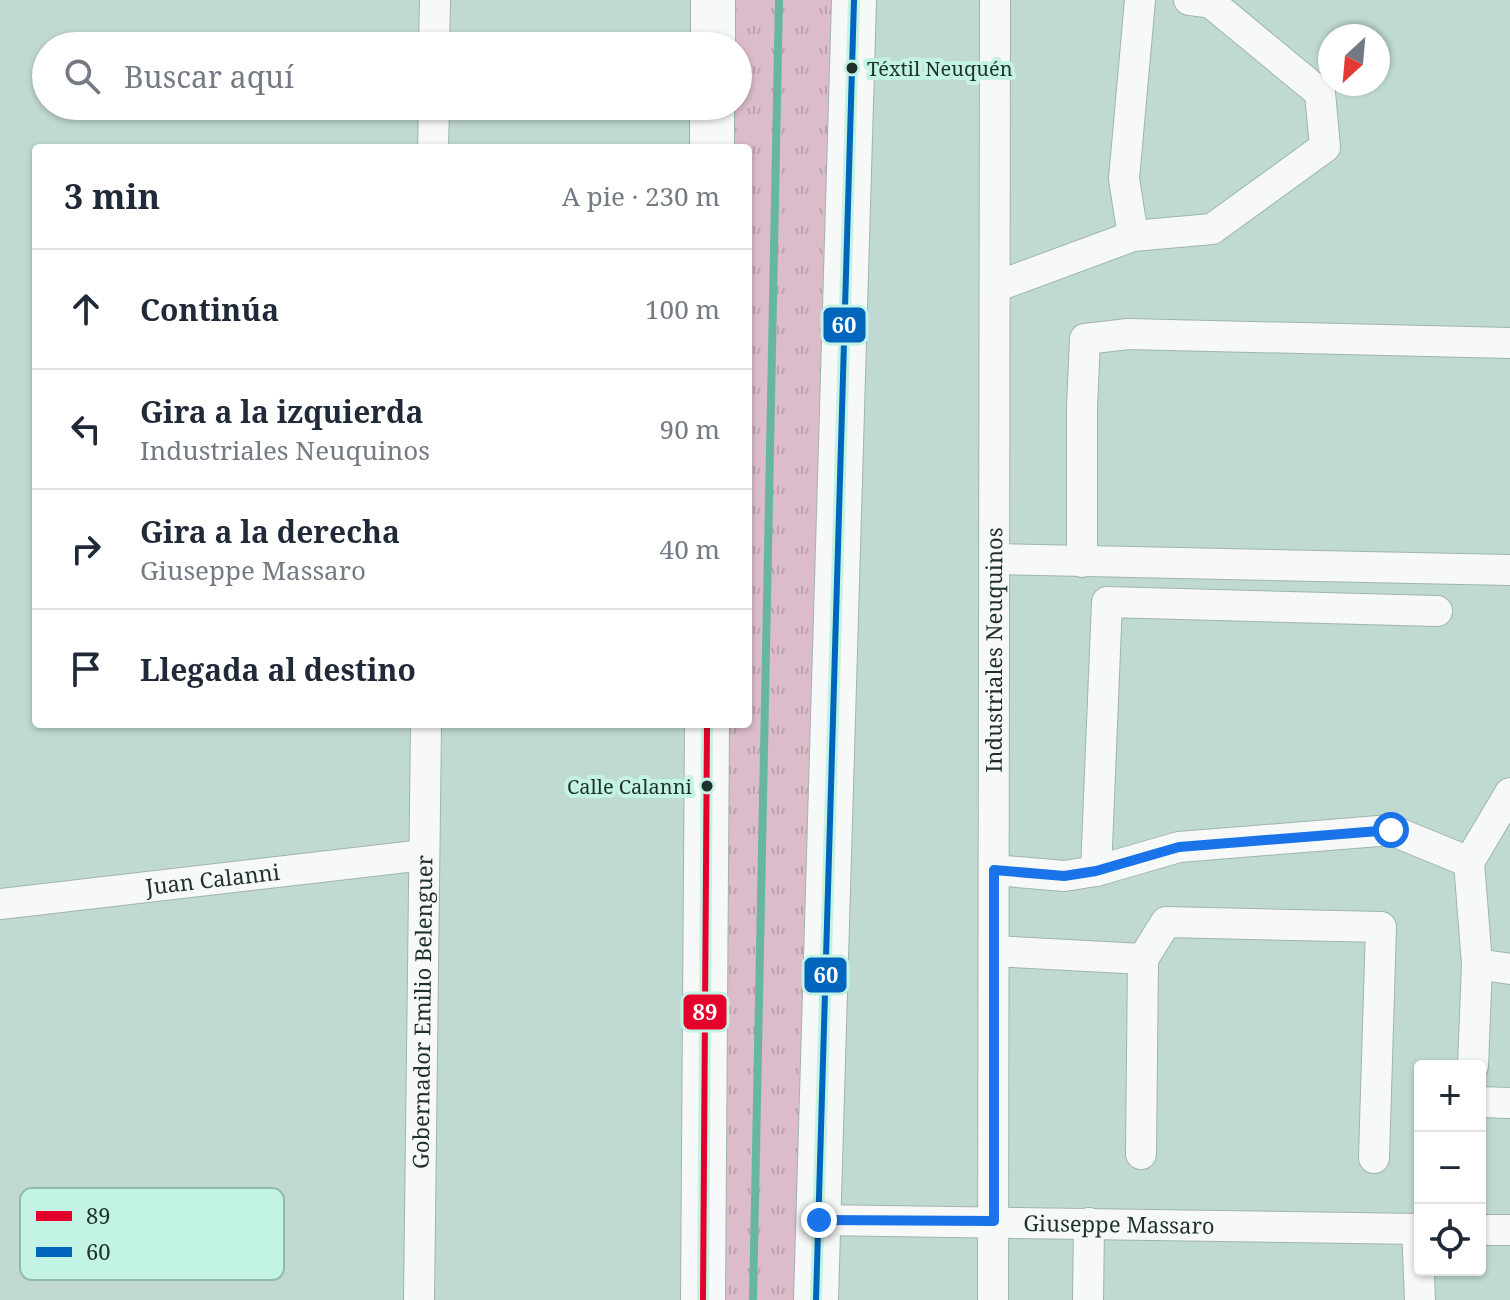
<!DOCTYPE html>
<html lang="es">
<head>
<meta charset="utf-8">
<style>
	body { margin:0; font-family:"Noto Serif",serif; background:#f6f6f7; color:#1f2937 }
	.controls { position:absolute; right:24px; bottom:24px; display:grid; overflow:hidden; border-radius:8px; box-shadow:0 2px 6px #0004 }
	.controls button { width:72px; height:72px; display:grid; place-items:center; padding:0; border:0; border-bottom:2px solid #e0e1e3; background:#fff; color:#1f2937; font:40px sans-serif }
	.compass { position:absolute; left:1318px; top:24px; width:72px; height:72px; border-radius:50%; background:#fff; box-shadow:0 2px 6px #0004; rotate:206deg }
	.stop { position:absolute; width:24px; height:24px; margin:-18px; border:6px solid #1a73e8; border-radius:50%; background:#fff }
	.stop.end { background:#1a73e8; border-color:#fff; box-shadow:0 2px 8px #0008 }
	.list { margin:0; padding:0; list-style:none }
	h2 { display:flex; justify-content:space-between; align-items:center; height:104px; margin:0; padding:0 32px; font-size:34px }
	h2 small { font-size:26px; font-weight:400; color:#747a83 }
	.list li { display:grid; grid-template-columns:52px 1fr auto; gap:24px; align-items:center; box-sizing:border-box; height:120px; padding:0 32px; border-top:2px solid #e0e1e3 }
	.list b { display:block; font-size:30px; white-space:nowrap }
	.list p { margin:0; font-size:26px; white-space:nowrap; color:#747a83 }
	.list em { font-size:26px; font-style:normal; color:#747a83 }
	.icon { flex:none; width:44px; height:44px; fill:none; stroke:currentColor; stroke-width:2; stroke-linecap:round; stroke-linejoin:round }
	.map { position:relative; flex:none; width:1510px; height:1300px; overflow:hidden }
	.search { position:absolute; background:#fff; box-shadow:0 2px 6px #0004; left:32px; top:32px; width:720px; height:88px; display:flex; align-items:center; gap:20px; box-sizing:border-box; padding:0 28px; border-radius:44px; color:#747a83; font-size:30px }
	.panel { position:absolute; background:#fff; box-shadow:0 2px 6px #0004; left:32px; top:144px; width:720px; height:584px; border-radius:8px }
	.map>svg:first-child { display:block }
	.grass { fill:url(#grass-tufts) }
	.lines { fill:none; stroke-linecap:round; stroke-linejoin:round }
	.stream { stroke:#66b6a3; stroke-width:8 }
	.minor-casing { stroke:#a0b4ae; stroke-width:32 }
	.highway-casing { stroke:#a0b4ae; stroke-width:46 }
	.minor { stroke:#f6f9f8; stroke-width:30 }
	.highway { stroke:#f6f9f8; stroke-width:44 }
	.bus-1-casing { stroke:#c3f3e4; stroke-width:12 }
	.bus-2-casing { stroke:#c3f3e4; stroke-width:12 }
	.bus-1 { stroke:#e4002b; stroke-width:6 }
	.bus-2 { stroke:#0065bd; stroke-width:6 }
	.route { stroke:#1a73e8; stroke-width:10 }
	.bus-dot { fill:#1f312c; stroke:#c3f3e4; stroke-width:3 }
	.labels { text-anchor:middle; stroke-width:8; stroke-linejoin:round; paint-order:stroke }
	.bus-label { font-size:20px; fill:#1f312c; stroke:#c3f3e4; text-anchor:start }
	.street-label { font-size:22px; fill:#1f312c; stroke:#c3f3e4 }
	.key { fill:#c3f3e4; stroke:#92b9ad; stroke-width:2 }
	.key-label { font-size:22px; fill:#1f312c }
	.line-badge { stroke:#c3f3e4; stroke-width:3 }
	.badge-label { font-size:22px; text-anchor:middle; font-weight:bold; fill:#fff }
</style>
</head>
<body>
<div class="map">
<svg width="1510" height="1300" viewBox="0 0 1510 1300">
	<defs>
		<pattern id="grass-tufts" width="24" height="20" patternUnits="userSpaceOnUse" patternTransform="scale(2)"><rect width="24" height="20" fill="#dcbcca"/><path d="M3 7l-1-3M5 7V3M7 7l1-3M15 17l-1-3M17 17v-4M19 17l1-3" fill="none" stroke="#bca2ae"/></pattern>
	</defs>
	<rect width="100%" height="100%" fill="#c0dad3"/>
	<polygon class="grass" points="727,0 841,0 802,1300 718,1300 722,724 748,724 748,148 726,148 726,106 738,106 738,46 726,46"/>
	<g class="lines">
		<polyline class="stream" points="753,1300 779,0"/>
		<g class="minor-casing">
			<g id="minor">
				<polyline points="434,46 435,0"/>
				<polyline points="433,148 434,106"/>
				<polyline points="1133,236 1124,179 1140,0"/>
				<polyline points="995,287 1133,236 1212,229 1325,147 1320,93 1211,3 1189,0"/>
				<polyline points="994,559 1510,570"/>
				<polyline points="1082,562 1082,407 1085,339 1128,334 1510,343"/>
				<polyline points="1510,793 1469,862 1477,964 1510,969"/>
				<polyline points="994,870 1064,876 1096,871 1107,602 1437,611"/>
				<polyline points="1096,871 1179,847 1391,830 1469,862"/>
				<path id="s1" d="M0 904 424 855"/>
				<polyline points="994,951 1143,959 1141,1154"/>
				<polyline points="1143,959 1166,922 1381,927 1374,1158"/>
				<polyline points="1473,1066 1477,964"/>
				<polyline points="1480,1102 1510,1103"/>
				<path id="s2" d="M819 1220 1420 1229"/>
				<polyline points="1417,1228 1420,1300"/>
				<polyline points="1480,1230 1510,1230"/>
				<path id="s3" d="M419 1300 426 724"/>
				<path id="s4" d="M993 1300 995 0"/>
				<polyline points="1088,1300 1089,1223"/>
			</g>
		</g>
		<g class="highway-casing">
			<g id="highway">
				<polyline points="713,46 713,0"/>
				<polyline points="712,148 712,106"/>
				<polyline points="703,1300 707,724"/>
				<polyline points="816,1300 854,0"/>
			</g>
		</g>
		<use href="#minor" class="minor"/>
		<use href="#highway" class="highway"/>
		<g class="bus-1-casing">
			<polyline id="bus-1" points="703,1300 707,724"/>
		</g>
		<g class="bus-2-casing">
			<polyline id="bus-2" points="816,1300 854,0"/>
		</g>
		<use href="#bus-1" class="bus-1"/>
		<use href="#bus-2" class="bus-2"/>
	</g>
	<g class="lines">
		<polyline class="route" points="819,1220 994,1221 994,870 1064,876 1096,871 1179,847 1391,830"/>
	</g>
	<g class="bus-dot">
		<circle cx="852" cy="68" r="7"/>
		<circle cx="707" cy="786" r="7"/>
	</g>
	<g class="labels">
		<g class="bus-label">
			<text x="867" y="76">Téxtil Neuquén</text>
			<text x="692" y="794" text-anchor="end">Calle Calanni</text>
		</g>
		<g class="street-label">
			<text dy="8" stroke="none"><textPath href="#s4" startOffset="650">Industriales Neuquinos</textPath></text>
			<text dy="8" stroke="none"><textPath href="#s1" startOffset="214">Juan Calanni</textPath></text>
			<text dy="8" stroke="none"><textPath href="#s3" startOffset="288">Gobernador Emilio Belenguer</textPath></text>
			<text dy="8" stroke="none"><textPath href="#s2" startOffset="300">Giuseppe Massaro</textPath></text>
		</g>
	</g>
	<rect x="20" y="1188" width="264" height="92" rx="12" class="key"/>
	<rect x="36" y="1211" width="36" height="10" fill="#e4002b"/>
	<rect x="36" y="1247" width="36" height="10" fill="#0065bd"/>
	<g class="key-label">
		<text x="86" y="1224">89</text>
		<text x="86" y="1260">60</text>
	</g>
	<g class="line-badge">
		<rect x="822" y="306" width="45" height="38" rx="8" fill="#0065bd"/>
		<rect x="803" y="956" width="45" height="38" rx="8" fill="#0065bd"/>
		<rect x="682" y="993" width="46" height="38" rx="8" fill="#e4002b"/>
	</g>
	<g class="badge-label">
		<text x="844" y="333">60</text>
		<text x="826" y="983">60</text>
		<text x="705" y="1020">89</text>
	</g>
</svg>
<div class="controls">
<button>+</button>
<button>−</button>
<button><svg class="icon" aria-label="locate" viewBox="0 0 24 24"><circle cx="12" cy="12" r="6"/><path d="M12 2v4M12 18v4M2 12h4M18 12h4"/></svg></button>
</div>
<svg class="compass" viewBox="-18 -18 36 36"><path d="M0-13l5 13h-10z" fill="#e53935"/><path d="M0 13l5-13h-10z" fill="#747a83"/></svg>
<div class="stop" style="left:1391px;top:830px"></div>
<div class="stop end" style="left:819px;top:1220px"></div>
<div class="search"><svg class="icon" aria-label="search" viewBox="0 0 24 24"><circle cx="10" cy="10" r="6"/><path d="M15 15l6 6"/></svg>Buscar aquí</div>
<section class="panel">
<h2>3 min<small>A pie · 230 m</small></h2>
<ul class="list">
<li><svg class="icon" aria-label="ahead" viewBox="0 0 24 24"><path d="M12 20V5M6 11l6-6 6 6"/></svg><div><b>Continúa</b></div><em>100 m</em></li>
<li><svg class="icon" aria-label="left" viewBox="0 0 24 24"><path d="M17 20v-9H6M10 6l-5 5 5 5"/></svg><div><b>Gira a la izquierda</b><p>Industriales Neuquinos</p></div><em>90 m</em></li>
<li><svg class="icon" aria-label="right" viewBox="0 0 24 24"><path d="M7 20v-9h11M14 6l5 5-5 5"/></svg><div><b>Gira a la derecha</b><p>Giuseppe Massaro</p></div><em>40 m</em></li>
<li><svg class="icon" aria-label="arrive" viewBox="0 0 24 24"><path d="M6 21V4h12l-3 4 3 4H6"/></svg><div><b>Llegada al destino</b></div></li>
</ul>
</section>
</div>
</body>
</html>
